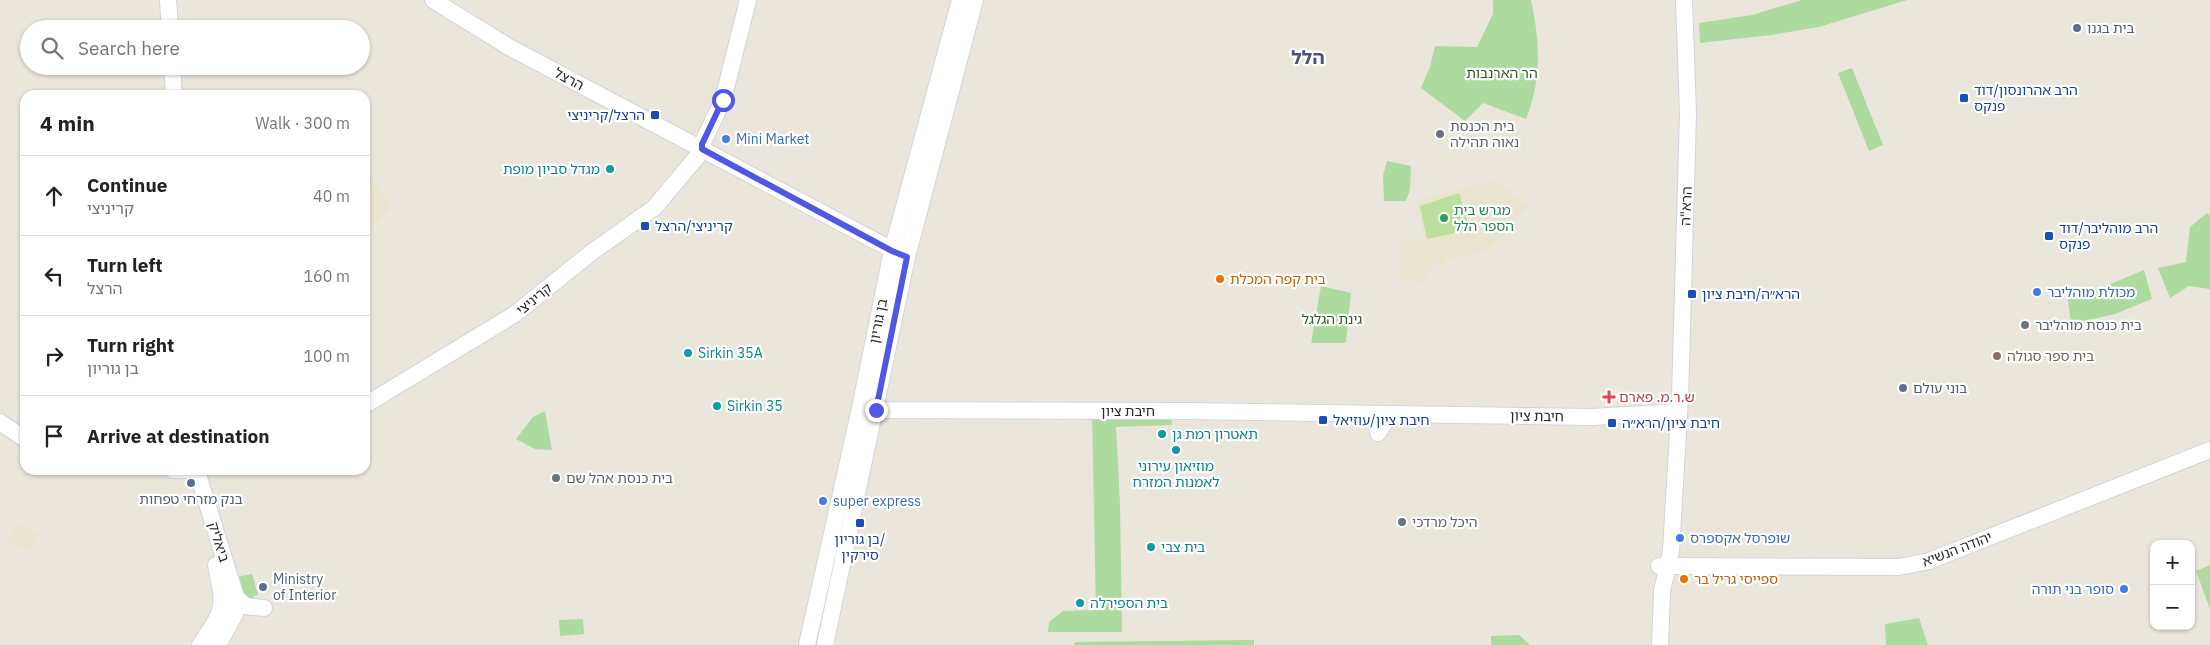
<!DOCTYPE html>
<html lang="en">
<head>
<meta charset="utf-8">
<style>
	body { margin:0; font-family:"IBM Plex Sans","Noto Sans Hebrew",sans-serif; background:#f6f6f6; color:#222 }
	.controls { position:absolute; right:15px; bottom:15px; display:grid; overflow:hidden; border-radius:10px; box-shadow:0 1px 4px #0004 }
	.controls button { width:45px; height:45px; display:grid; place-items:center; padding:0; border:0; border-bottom:1px solid #e0e0e0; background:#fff; color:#222; font:25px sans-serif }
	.stop { position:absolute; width:15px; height:15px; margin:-11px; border:4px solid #4f58e4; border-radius:50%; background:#fff }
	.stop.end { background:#4f58e4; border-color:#fff; box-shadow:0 1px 5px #0008 }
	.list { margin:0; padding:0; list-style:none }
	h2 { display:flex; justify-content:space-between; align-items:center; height:65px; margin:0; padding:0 20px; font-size:21px }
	h2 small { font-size:16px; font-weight:400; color:#767676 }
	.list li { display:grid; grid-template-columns:32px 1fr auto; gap:15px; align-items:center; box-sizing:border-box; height:80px; padding:0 20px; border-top:1px solid #e0e0e0 }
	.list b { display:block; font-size:19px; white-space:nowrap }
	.list p { margin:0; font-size:16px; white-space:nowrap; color:#767676 }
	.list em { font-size:16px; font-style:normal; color:#767676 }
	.icon { flex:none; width:28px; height:28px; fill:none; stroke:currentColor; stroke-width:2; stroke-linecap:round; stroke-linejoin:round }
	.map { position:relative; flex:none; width:2210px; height:645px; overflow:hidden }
	.search { position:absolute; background:#fff; box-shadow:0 1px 4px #0004; left:20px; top:20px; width:350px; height:55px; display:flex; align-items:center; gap:12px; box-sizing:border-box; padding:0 18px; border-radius:28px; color:#767676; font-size:19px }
	.panel { position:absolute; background:#fff; box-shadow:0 1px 4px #0004; left:20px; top:90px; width:350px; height:385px; border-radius:15px }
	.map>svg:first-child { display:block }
	.education { fill:#e9e4ce }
	.green { fill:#acda9f }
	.pitch { fill:#bbe09c }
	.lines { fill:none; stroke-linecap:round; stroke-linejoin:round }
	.secondary-casing { stroke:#d2d3e0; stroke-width:18 }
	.secondary { stroke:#fff; stroke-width:16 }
	.route { stroke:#4f58e4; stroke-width:6 }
	.service-dot { fill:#5c6f8a; stroke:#fff; stroke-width:2 }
	.transit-dot { fill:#1a4fb4; stroke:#fff; stroke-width:2 }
	.worship-dot { fill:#6b7280; stroke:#fff; stroke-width:2 }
	.shop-dot { fill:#3f7fe0; stroke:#fff; stroke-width:2 }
	.culture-dot { fill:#0f9aa8; stroke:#fff; stroke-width:2 }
	.leisure-dot { fill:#2e9e5b; stroke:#fff; stroke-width:2 }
	.food-dot { fill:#e8710a; stroke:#fff; stroke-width:2 }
	.education-dot { fill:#8d6e63; stroke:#fff; stroke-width:2 }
	.health-dot { fill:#e0444e; stroke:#fff; stroke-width:2 }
	.labels { text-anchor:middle; stroke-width:4.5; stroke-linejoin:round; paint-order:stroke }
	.service-label { font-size:14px; fill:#4e5e75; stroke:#fff; text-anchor:start }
	.park-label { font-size:14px; fill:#275d22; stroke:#fff }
	.street-label { font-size:14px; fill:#292929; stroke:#fff }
	.transit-label { font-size:14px; fill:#164399; stroke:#fff; text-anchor:start }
	.worship-label { font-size:14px; fill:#5b616d; stroke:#fff; text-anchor:start }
	.shop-label { font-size:14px; fill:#366cbe; stroke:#fff; text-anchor:start }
	.culture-label { font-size:14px; fill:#0d838f; stroke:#fff; text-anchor:start }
	.leisure-label { font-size:14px; fill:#27864d; stroke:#fff; text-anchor:start }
	.food-label { font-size:14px; fill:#c56008; stroke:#fff; text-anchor:start }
	.education-label { font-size:14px; fill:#785e54; stroke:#fff; text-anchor:start }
	.health-label { font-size:14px; fill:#be3a42; stroke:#fff; text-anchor:start }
	.district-label { font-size:19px; font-weight:bold; fill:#4f5174; stroke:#fff }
</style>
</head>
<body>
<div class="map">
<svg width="2210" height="645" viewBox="0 0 2210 645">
	<rect width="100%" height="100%" fill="#eae6dc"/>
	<g class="education">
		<polygon points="365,171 392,207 368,232 365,228"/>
		<polygon points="1495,180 1529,206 1487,251 1445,259 1444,264 1432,265 1432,273 1426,274 1425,285 1416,284 1416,280 1400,278 1401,241 1424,240 1417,201"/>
		<polygon points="16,525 39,533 31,550 7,543"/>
	</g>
	<g class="green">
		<path d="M1493 0H1531C1540 40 1542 80 1526 119L1483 103 1465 121 1421 88 1430 67 1435 46 1477 47 1493 14Z"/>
		<polygon points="1802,0 1907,0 1819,27 1771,35 1700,43 1699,23 1752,15"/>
		<polygon points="1852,68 1883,145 1869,151 1838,73"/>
		<polygon points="1387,161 1411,166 1410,190 1406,201 1384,201 1383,175"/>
		<polygon points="2207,213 2210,215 2210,289 2189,286 2170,298 2158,268 2186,262 2190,227"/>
		<polygon points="2144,270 2152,299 2115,314 2071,324 2067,293 2101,288"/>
		<polygon points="1321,286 1351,293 1346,343 1311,343"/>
		<polygon points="545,411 552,450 535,449 516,439 533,417"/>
		<polygon points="1171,413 1172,425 1116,427 1120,504 1122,632 1048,632 1049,622 1063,611 1096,610 1092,415"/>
		<polygon points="2210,565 2210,609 2196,571"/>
		<polygon points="252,574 258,595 254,596 255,605 243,597 237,577"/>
		<polygon points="1919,618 1928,645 1886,645 1885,624"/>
		<polygon points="583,619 584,634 560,636 559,620"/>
		<polygon points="1519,635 1530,645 1491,645 1491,636"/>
		<polygon points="1254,640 1254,645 1074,645 1074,642"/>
	</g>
	<polygon class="pitch" points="1459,193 1470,230 1427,239 1420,206"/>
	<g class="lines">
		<g class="secondary-casing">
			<g id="secondary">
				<polyline points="168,0 170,29"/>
				<polyline points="433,0 509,47 900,254"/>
				<polyline points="172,66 174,95"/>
				<polyline points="365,405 515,314 592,252 654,208 701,152 702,144 723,100 748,0"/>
				<polyline points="860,408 876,410 1186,411 1592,417 1677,412"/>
				<polyline points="0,422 25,439"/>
				<polyline points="1378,433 1385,422 1396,415"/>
				<polyline points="173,470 199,470"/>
				<polyline points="197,471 236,597 235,614 218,645"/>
				<polyline points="1659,566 1899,567 1929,561 2210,450"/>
				<polyline points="236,597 245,606 264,608"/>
				<path d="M200 645C225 608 225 609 216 565"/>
				<polyline points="807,645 860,408 892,251 960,0"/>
				<polyline points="825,645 907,257 975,0"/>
				<polyline points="1660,645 1662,591 1671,551 1680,398 1688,114 1684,0"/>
			</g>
		</g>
		<use href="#secondary" class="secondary"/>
	</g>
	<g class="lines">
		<polyline class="route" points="723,100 702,144 702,149 892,251 907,257 876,410"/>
	</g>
	<g class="service-dot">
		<circle cx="2077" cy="28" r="5"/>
		<circle cx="1903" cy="388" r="5"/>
		<circle cx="191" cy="483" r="5"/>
		<circle cx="263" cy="587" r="5"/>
	</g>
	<g class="transit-dot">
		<rect x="1959" y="93" width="10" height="10" rx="2.5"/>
		<rect x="650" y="110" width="10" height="10" rx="2.5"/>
		<rect x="640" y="221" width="10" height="10" rx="2.5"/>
		<rect x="2044" y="231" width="10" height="10" rx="2.5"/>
		<rect x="1687" y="289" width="10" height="10" rx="2.5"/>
		<rect x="1318" y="415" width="10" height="10" rx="2.5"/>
		<rect x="1607" y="418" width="10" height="10" rx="2.5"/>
		<rect x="855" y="518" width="10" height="10" rx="2.5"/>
	</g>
	<g class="worship-dot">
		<circle cx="1440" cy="134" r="5"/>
		<circle cx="2025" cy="325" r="5"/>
		<circle cx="556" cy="478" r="5"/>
		<circle cx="1402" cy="522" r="5"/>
	</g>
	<g class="shop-dot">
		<circle cx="726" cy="139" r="5"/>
		<circle cx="2037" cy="292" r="5"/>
		<circle cx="823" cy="501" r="5"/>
		<circle cx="1680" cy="538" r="5"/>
		<circle cx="2124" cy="589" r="5"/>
	</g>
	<g class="culture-dot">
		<circle cx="610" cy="169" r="5"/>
		<circle cx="688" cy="353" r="5"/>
		<circle cx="717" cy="406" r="5"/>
		<circle cx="1162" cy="434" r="5"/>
		<circle cx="1176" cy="450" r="5"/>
		<circle cx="1151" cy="547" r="5"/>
		<circle cx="1080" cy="603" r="5"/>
	</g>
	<circle class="leisure-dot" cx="1444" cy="218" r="5"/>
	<g class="food-dot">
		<circle cx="1220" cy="279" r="5"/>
		<circle cx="1684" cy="579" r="5"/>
	</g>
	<circle class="education-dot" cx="1997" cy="356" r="5"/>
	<path class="health-dot" d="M1606.5 389.5h5v5h5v5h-5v5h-5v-5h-5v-5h5z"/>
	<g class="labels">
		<g class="service-label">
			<text x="2087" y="33">בית בגנו</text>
			<text x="1913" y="393">בוני עולם</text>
			<text x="191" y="504" text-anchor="middle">בנק מזרחי טפחות</text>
			<text x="273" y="584">Ministry<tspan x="273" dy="16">of Interior</tspan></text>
		</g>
		<g class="park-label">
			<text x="1502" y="78">הר הארנבות</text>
			<text x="1332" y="324">גינת הגלגל</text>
		</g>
		<g class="street-label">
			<text transform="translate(569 79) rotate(28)" y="5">הרצל</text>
			<text transform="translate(1686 206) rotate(-88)" y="5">הרא"ה</text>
			<text transform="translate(534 299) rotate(-39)" y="5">קריניצי</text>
			<text transform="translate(878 321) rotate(-79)" y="5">בן גוריון</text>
			<text x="1128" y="416">חיבת ציון</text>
			<text transform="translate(1537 416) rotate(1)" y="5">חיבת ציון</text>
			<text transform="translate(219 542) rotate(73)" y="5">ביאליק</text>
			<text transform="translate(1957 549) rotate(-21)" y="5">יהודה הנשיא</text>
		</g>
		<g class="transit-label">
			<text x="1974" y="95">הרב אהרונסון/דוד<tspan x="1974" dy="16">פנקס</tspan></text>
			<text x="645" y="120" text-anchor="end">הרצל/קריניצי</text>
			<text x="655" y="231">קריניצי/הרצל</text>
			<text x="2059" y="233">הרב מוהליבר/דוד<tspan x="2059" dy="16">פנקס</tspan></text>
			<text x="1702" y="299">הרא״ה/חיבת ציון</text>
			<text x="1333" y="425">חיבת ציון/עוזיאל</text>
			<text x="1622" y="428">חיבת ציון/הרא״ה</text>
			<text x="860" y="544" text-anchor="middle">בן גוריון/<tspan x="860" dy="16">סירקין</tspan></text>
		</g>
		<g class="worship-label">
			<text x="1450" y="131">בית הכנסת<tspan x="1450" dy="16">נאוה תהילה</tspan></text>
			<text x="2035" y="330">בית כנסת מוהליבר</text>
			<text x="566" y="483">בית כנסת אהל שם</text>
			<text x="1412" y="527">היכל מרדכי</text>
		</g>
		<g class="shop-label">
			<text x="736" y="144">Mini Market</text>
			<text x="2047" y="297">מכולת מוהליבר</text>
			<text x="833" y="506">super express</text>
			<text x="1690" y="543">שופרסל אקספרס</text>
			<text x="2114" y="594" text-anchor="end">סופר בני תורה</text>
		</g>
		<g class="culture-label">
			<text x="600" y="174" text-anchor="end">מגדל סביון מופת</text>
			<text x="698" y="358">Sirkin 35A</text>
			<text x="727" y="411">Sirkin 35</text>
			<text x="1172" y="439">תאטרון רמת גן</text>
			<text x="1176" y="471" text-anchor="middle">מוזיאון עירוני<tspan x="1176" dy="16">לאמנות המזרח</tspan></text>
			<text x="1161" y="552">בית צבי</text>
			<text x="1090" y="608">בית הספירלה</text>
		</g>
		<g class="leisure-label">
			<text x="1454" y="215">מגרש בית<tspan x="1454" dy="16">הספר הלל</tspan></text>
		</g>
		<g class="food-label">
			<text x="1230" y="284">בית קפה המכלת</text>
			<text x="1694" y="584">ספייסי גריל בר</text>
		</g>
		<g class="education-label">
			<text x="2007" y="361">בית ספר סגולה</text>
		</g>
		<g class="health-label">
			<text x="1619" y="402">ש.ר.מ. פארם</text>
		</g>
		<g class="district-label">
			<text x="1308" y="64">הלל</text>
		</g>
	</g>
</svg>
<div class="controls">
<button>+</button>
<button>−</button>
</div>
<div class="stop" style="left:723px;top:100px"></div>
<div class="stop end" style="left:876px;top:410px"></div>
<div class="search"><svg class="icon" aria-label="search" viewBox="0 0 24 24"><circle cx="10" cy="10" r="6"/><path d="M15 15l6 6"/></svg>Search here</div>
<section class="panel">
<h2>4 min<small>Walk · 300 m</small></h2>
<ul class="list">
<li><svg class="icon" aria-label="ahead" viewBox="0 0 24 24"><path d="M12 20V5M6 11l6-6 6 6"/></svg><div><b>Continue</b><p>קריניצי</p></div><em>40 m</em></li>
<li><svg class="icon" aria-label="left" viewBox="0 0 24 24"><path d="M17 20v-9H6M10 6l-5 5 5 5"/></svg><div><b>Turn left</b><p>הרצל</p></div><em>160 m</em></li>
<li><svg class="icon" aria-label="right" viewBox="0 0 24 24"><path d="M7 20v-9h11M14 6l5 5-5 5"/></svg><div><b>Turn right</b><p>בן גוריון</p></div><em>100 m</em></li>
<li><svg class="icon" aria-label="arrive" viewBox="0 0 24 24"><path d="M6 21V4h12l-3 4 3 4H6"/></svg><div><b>Arrive at destination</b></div></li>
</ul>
</section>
</div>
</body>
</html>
